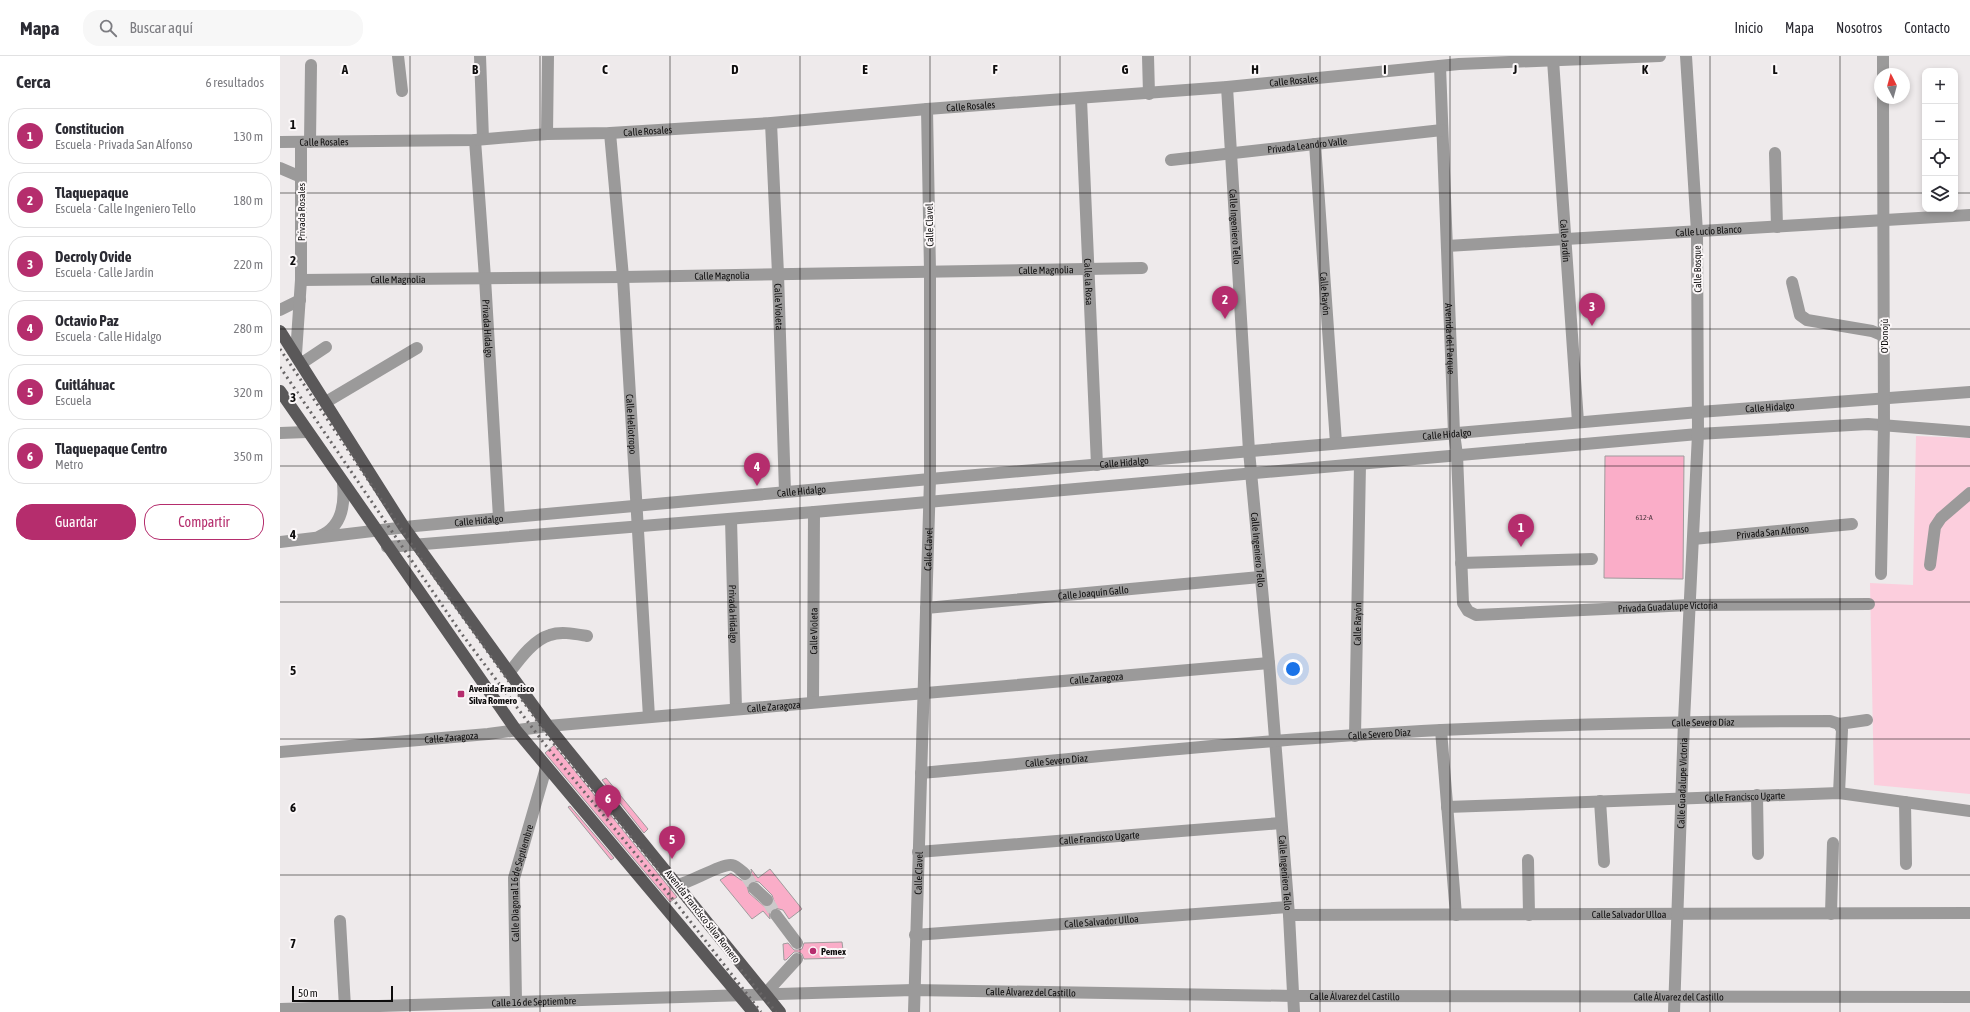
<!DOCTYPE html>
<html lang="es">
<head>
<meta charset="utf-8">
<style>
	body { margin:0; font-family:"Asap Condensed",sans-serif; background:#f7f7f7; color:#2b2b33 }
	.controls { position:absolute; right:12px; top:12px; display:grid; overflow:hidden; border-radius:8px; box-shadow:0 2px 6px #0003 }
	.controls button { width:36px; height:36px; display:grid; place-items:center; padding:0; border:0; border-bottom:1px solid #e1e1e2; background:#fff; color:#2b2b33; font:20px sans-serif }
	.compass { position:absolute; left:1594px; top:12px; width:36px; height:36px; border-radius:50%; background:#fff; box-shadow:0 2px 6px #0003; rotate:354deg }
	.scale { position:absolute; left:12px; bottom:10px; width:101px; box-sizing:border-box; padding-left:4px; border:2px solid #0e0d0d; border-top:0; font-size:11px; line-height:14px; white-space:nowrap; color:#0e0d0d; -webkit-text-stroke:3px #fbf7f8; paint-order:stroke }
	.you { position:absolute; left:1013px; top:613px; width:14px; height:14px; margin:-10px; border:3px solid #fff; border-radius:50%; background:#1a73e8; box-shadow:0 0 0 6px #1a73e833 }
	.badge { display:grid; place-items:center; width:26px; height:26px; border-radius:50%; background:#b52d6d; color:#fff; font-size:13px; font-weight:700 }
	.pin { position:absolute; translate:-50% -33px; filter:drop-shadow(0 1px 2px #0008) }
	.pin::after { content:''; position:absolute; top:21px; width:14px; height:12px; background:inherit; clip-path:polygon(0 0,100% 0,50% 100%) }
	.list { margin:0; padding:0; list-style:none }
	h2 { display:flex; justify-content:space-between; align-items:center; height:52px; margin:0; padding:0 16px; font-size:17px }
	h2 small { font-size:13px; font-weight:400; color:#7c7c81 }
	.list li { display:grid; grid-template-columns:26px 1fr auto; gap:12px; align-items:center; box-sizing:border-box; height:56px; margin:0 8px 8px; padding:0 8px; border:1px solid #e1e1e2; border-radius:16px }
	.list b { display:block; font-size:15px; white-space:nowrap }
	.list p { margin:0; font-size:13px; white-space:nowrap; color:#7c7c81 }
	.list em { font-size:13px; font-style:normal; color:#7c7c81 }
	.actions { display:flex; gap:8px; padding:12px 16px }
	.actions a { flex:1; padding:9px 0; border:1px solid #b52d6d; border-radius:16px; text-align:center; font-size:14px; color:#b52d6d }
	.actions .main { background:#b52d6d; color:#fff }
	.icon { flex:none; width:22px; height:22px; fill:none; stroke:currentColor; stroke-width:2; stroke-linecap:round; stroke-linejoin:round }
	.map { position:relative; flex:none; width:1690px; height:956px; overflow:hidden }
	header { display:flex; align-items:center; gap:24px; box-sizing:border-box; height:56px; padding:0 20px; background:#fff; border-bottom:1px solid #e1e1e2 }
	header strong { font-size:19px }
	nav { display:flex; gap:22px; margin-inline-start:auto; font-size:14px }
	.search { width:280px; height:36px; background:#f7f7f7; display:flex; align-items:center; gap:10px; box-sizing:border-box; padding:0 14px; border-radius:16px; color:#7c7c81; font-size:15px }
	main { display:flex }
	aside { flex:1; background:#fff }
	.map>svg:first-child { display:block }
	.green { fill:#fccedd }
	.building { fill:#faadc8; stroke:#9f9c9d; fill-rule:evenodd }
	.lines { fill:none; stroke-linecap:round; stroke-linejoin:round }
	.minor-tunnel { stroke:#ccc9ca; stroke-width:12; stroke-dasharray:12 6; stroke-linecap:butt }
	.minor { stroke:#9b9a9a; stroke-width:12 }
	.major { stroke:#5a5859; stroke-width:12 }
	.rail { stroke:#696667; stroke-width:3; stroke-dasharray:2 4; stroke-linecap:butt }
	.grid { fill:none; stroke:#0e0d0d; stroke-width:1; stroke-opacity:0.55 }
	.poi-dot { fill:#b52d6d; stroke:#fbf7f8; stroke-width:1.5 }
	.labels { text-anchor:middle; stroke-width:4; stroke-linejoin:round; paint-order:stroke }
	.number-label { font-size:8px; fill:#49353c }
	.street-label { font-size:10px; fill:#0e0d0d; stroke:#fbf7f8 }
	.poi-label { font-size:10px; font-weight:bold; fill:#0e0d0d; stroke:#fbf7f8; text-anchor:start }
	.grid-label { font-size:13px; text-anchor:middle; font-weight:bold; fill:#0e0d0d; stroke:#fbf7f8; stroke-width:4; stroke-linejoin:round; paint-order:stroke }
</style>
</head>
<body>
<header>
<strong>Mapa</strong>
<div class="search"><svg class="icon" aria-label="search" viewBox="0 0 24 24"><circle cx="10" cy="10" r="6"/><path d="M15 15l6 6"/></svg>Buscar aquí</div>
<nav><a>Inicio</a><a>Mapa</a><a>Nosotros</a><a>Contacto</a></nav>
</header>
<main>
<aside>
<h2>Cerca<small>6 resultados</small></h2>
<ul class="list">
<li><span class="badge">1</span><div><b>Constitucion</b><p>Escuela · Privada San Alfonso</p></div><em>130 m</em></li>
<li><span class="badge">2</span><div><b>Tlaquepaque</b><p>Escuela · Calle Ingeniero Tello</p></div><em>180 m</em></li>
<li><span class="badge">3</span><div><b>Decroly Ovide</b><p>Escuela · Calle Jardín</p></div><em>220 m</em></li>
<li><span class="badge">4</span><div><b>Octavio Paz</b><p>Escuela · Calle Hidalgo</p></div><em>280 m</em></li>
<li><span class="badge">5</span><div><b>Cuitláhuac</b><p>Escuela</p></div><em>320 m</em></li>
<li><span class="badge">6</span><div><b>Tlaquepaque Centro</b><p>Metro</p></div><em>350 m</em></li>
</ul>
<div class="actions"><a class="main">Guardar</a><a>Compartir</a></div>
</aside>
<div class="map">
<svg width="1690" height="956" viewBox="0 0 1690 956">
	<rect width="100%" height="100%" fill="#eeeaeb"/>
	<polygon class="green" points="1636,380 1690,382 1690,738 1594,729 1590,527 1633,529"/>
	<g class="building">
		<polygon points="1325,400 1404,400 1403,523 1324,522"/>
		<polygon points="274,689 397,841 390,846 265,697"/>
		<polygon points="326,722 368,773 364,777 322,724"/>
		<polygon points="290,750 334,802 331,804 288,751"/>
		<path d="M471 813 478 822 490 813 522 853 509 863 503 854 495 852 489 856 490 863 483 855 472 863 440 824 451 817 461 824 467 825 472 820ZM472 825 479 826 492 839 494 845 492 849 485 851 469 837 467 830Z"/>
		<polygon points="562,886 564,902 524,903 522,898 518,896 514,896 506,904 504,904 503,888 508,887 514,894 518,894 522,893 524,887"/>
	</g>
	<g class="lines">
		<g class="minor-tunnel">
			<polyline points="465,818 474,832"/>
			<polyline points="487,844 496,859"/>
		</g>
		<g class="minor">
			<polyline points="118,0 122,35"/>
			<polyline points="200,0 203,83"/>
			<polyline points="868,0 869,38"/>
			<polyline points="1603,0 1603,18"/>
			<path id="s1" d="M1273 4 1298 366"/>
			<path id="s2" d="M1160 10 1174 377 1177 399 1183 547 1188 555 1196 559 1410 549 1589 548"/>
			<path id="s3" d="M947 31 969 395 989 607 1009 859 1014 956"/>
			<path id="s4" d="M801 43 817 409"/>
			<path id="s5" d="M491 67 498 218 505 436"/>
			<path id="s6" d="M330 77 343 221 369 661"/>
			<polyline points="267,78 268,0"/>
			<path id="s7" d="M195 84 205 222 219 462"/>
			<path id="s8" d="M0 86 195 84 267 78 330 77 491 67 647 53 947 31 1179 8 1380 0"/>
			<polyline points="30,86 31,9"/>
			<path id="s9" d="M1035 88 1056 387"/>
			<polyline points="1495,97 1497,171"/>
			<path id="s10" d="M891 104 1162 74"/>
			<polyline points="0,112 21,121"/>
			<path id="s11" d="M1167 190 1690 159"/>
			<path id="s12" d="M21 224 343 221 862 212"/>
			<polyline points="1512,226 1520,259 1527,264 1592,275 1604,280"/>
			<polyline points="0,254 20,244"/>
			<polyline points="16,298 21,224 21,86"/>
			<polyline points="22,307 46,291"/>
			<polyline points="46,346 137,292"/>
			<polyline points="0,377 27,376"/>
			<path id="s13" d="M451 463 456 653"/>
			<path d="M40 480C62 471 65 449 63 428"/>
			<path id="s14" d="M1413 483 1572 468"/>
			<path id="s15" d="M0 486 135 470 650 423 1419 356 1690 336"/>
			<polyline points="107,491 534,456 1418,378 1588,368 1690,376"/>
			<polyline points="1181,507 1312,503"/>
			<polyline points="1650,509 1655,471 1661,462 1690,437"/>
			<polyline points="1601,518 1604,369 1603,42"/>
			<path id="s16" d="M646 552 980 521"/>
			<path d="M229 617C239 604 253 584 270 579 281 575 295 578 307 580"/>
			<path id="s17" d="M533 646 534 456"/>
			<polyline points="1559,668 1562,674 1559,737"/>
			<polyline points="1161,674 1176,859"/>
			<path id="s18" d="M1075 680 1080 408"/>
			<path id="s19" d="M0 696 208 678 268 670 989 607"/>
			<path id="s20" d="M641 717C814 701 987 683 1161 674 1290 668 1420 665 1550 665L1559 668 1587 664"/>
			<polyline points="1477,739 1478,798"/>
			<polyline points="1320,745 1324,806"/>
			<polyline points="1625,746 1626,808"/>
			<path id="s21" d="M1167 751 1559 737 1690 755"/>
			<path id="s22" d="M638 796 1001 767"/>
			<polyline points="1248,804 1249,859"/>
			<path d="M398 829C411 826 443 807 452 809 457 810 461 815 465 818"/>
			<polyline points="474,832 487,844"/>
			<polyline points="1551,858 1553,787"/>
			<polyline points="496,859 517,887"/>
			<path id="s23" d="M1009 859 1690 857"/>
			<polyline points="60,865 65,951"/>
			<path id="s24" d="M635 879 1008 851"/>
			<polyline points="485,938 517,903"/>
			<path id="s25" d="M236 946 234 822 266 712"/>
			<path id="s26" d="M0 953 633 934 1014 940 1690 941"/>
			<path id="s27" d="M634 956 650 423V215L647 53"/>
			<path id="s28" d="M1394 956 1404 665 1418 378 1417 176 1406 0"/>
		</g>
		<g class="major">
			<polyline points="0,275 124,471 268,670 500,956"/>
			<polyline points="0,335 236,674 473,956"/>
		</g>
		<g class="rail">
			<polyline points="0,293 142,504 270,683 496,956"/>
			<polyline points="0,311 181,577 263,686 396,847 481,956"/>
		</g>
	</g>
	<path class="grid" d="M130 0V956M260 0V956M390 0V956M520 0V956M650 0V956M780 0V956M910 0V956M1040 0V956M1170 0V956M1300 0V956M1430 0V956M1560 0V956M0 137H1645M1675 137H1690M0 273H1690M0 410H1690M0 546H1690M0 683H1690M0 819H1690"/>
	<g class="poi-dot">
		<rect x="177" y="634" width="8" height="8" rx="2"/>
		<circle cx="533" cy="895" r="4"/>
	</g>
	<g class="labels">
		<g class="number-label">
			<text x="1364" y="464">612-A</text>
		</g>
		<g class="street-label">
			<text dy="4" stroke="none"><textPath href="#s8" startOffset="1016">Calle Rosales</textPath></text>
			<text dy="4" stroke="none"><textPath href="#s8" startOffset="692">Calle Rosales</textPath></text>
			<text dy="4" stroke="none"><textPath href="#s8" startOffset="368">Calle Rosales</textPath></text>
			<text dy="4" stroke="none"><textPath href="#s8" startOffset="44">Calle Rosales</textPath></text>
			<text dy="4" stroke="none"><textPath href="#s10" startOffset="137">Privada Leandro Valle</textPath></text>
			<text transform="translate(21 156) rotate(-90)" y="4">Privada Rosales</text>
			<text transform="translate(649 169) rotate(-91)" y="4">Calle Clavel</text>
			<text dy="4" stroke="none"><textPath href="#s3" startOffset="140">Calle Ingeniero Tello</textPath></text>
			<text dy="4" stroke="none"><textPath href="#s11" startOffset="262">Calle Lucio Blanco</textPath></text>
			<text dy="4" stroke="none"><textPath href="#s1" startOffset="181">Calle Jardín</textPath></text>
			<text transform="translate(1417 213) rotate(-91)" y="4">Calle Bosque</text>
			<text dy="4" stroke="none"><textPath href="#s12" startOffset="745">Calle Magnolia</textPath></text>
			<text dy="4" stroke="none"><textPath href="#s12" startOffset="421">Calle Magnolia</textPath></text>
			<text dy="4" stroke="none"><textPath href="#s12" startOffset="97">Calle Magnolia</textPath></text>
			<text dy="4" stroke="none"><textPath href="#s4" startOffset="183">Calle la Rosa</textPath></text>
			<text dy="4" stroke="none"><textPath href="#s9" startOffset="150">Calle Rayón</textPath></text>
			<text dy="4" stroke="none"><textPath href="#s5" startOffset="184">Calle Violeta</textPath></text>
			<text dy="4" stroke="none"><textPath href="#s7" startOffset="189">Privada Hidalgo</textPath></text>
			<text transform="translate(1604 280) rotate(-90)" y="4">O'Donojú</text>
			<text dy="4" stroke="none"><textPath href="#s2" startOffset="273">Avenida del Parque</textPath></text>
			<text dy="4" stroke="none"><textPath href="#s15" startOffset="1496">Calle Hidalgo</textPath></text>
			<text dy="4" stroke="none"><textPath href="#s6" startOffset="292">Calle Heliotropo</textPath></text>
			<text dy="4" stroke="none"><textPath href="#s15" startOffset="1172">Calle Hidalgo</textPath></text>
			<text dy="4" stroke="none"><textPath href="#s15" startOffset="848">Calle Hidalgo</textPath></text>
			<text dy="4" stroke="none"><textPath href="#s15" startOffset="524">Calle Hidalgo</textPath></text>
			<text dy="4" stroke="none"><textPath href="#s15" startOffset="200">Calle Hidalgo</textPath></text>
			<text dy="4" stroke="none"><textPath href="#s14" startOffset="80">Privada San Alfonso</textPath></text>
			<text dy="4" stroke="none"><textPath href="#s27" startOffset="463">Calle Clavel</textPath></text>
			<text dy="4" stroke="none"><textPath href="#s3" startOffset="464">Calle Ingeniero Tello</textPath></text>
			<text dy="4" stroke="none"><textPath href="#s16" startOffset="168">Calle Joaquín Gallo</textPath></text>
			<text dy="4" stroke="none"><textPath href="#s2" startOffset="748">Privada Guadalupe Victoria</textPath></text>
			<text dy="4" stroke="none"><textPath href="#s13" startOffset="95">Privada Hidalgo</textPath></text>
			<text dy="4" stroke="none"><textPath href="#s18" startOffset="112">Calle Rayón</textPath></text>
			<text dy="4" stroke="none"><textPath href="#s17" startOffset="71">Calle Violeta</textPath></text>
			<text dy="4" stroke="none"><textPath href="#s19" startOffset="820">Calle Zaragoza</textPath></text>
			<text dy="4" stroke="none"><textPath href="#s19" startOffset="496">Calle Zaragoza</textPath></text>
			<text dy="4" stroke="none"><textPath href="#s20" startOffset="784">Calle Severo Díaz</textPath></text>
			<text dy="4" stroke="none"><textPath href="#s20" startOffset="460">Calle Severo Díaz</textPath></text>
			<text dy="4" stroke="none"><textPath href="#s19" startOffset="172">Calle Zaragoza</textPath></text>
			<text dy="4" stroke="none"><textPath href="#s20" startOffset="136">Calle Severo Díaz</textPath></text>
			<text dy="4" stroke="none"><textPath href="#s28" startOffset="229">Calle Guadalupe Victoria</textPath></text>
			<text dy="4" stroke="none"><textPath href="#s21" startOffset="298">Calle Francisco Ugarte</textPath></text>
			<text dy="4" stroke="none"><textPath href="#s22" startOffset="182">Calle Francisco Ugarte</textPath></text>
			<text dy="4" stroke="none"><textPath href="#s27" startOffset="139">Calle Clavel</textPath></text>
			<text dy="4" stroke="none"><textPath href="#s3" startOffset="788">Calle Ingeniero Tello</textPath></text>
			<text dy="4" stroke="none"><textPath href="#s25" startOffset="120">Calle Diagonal 16 de Septiembre</textPath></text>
			<text dy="4" stroke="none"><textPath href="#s23" startOffset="340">Calle Salvador Ulloa</textPath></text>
			<text transform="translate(423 860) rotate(52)" y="4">Avenida Francisco Silva Romero</text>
			<text dy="4" stroke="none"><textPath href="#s24" startOffset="187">Calle Salvador Ulloa</textPath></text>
			<text dy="4" stroke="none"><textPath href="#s26" startOffset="751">Calle Álvarez del Castillo</textPath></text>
			<text dy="4" stroke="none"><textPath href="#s26" startOffset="1075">Calle Álvarez del Castillo</textPath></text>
			<text dy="4" stroke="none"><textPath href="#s26" startOffset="1399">Calle Álvarez del Castillo</textPath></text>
			<text dy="4" stroke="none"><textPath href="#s26" startOffset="254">Calle 16 de Septiembre</textPath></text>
		</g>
		<g class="poi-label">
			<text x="189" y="636">Avenida Francisco<tspan x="189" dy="12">Silva Romero</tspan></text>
			<text x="541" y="899">Pemex</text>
		</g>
	</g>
	<g class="grid-label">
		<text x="65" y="18">A</text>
		<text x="195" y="18">B</text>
		<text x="325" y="18">C</text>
		<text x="455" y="18">D</text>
		<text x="585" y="18">E</text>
		<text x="715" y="18">F</text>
		<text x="845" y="18">G</text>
		<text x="975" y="18">H</text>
		<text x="1105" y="18">I</text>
		<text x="1235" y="18">J</text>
		<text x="1365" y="18">K</text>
		<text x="1495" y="18">L</text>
		<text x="13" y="73">1</text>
		<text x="13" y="209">2</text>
		<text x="13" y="346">3</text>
		<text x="13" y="483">4</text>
		<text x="13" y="619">5</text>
		<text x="13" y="756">6</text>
		<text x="13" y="892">7</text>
	</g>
</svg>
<div class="controls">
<button>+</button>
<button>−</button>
<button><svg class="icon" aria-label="locate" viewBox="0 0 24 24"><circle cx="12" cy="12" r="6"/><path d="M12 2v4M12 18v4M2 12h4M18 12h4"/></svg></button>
<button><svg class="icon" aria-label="layers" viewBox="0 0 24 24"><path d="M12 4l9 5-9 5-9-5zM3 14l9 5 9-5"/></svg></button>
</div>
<svg class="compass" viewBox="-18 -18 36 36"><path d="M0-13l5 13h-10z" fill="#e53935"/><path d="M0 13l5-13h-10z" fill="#7c7c81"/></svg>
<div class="scale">50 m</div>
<div class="you"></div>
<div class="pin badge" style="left:1241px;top:491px">1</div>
<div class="pin badge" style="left:945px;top:263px">2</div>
<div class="pin badge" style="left:1312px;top:270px">3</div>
<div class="pin badge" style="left:477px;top:430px">4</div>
<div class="pin badge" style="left:392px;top:803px">5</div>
<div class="pin badge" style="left:328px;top:762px">6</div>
</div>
</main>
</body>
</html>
